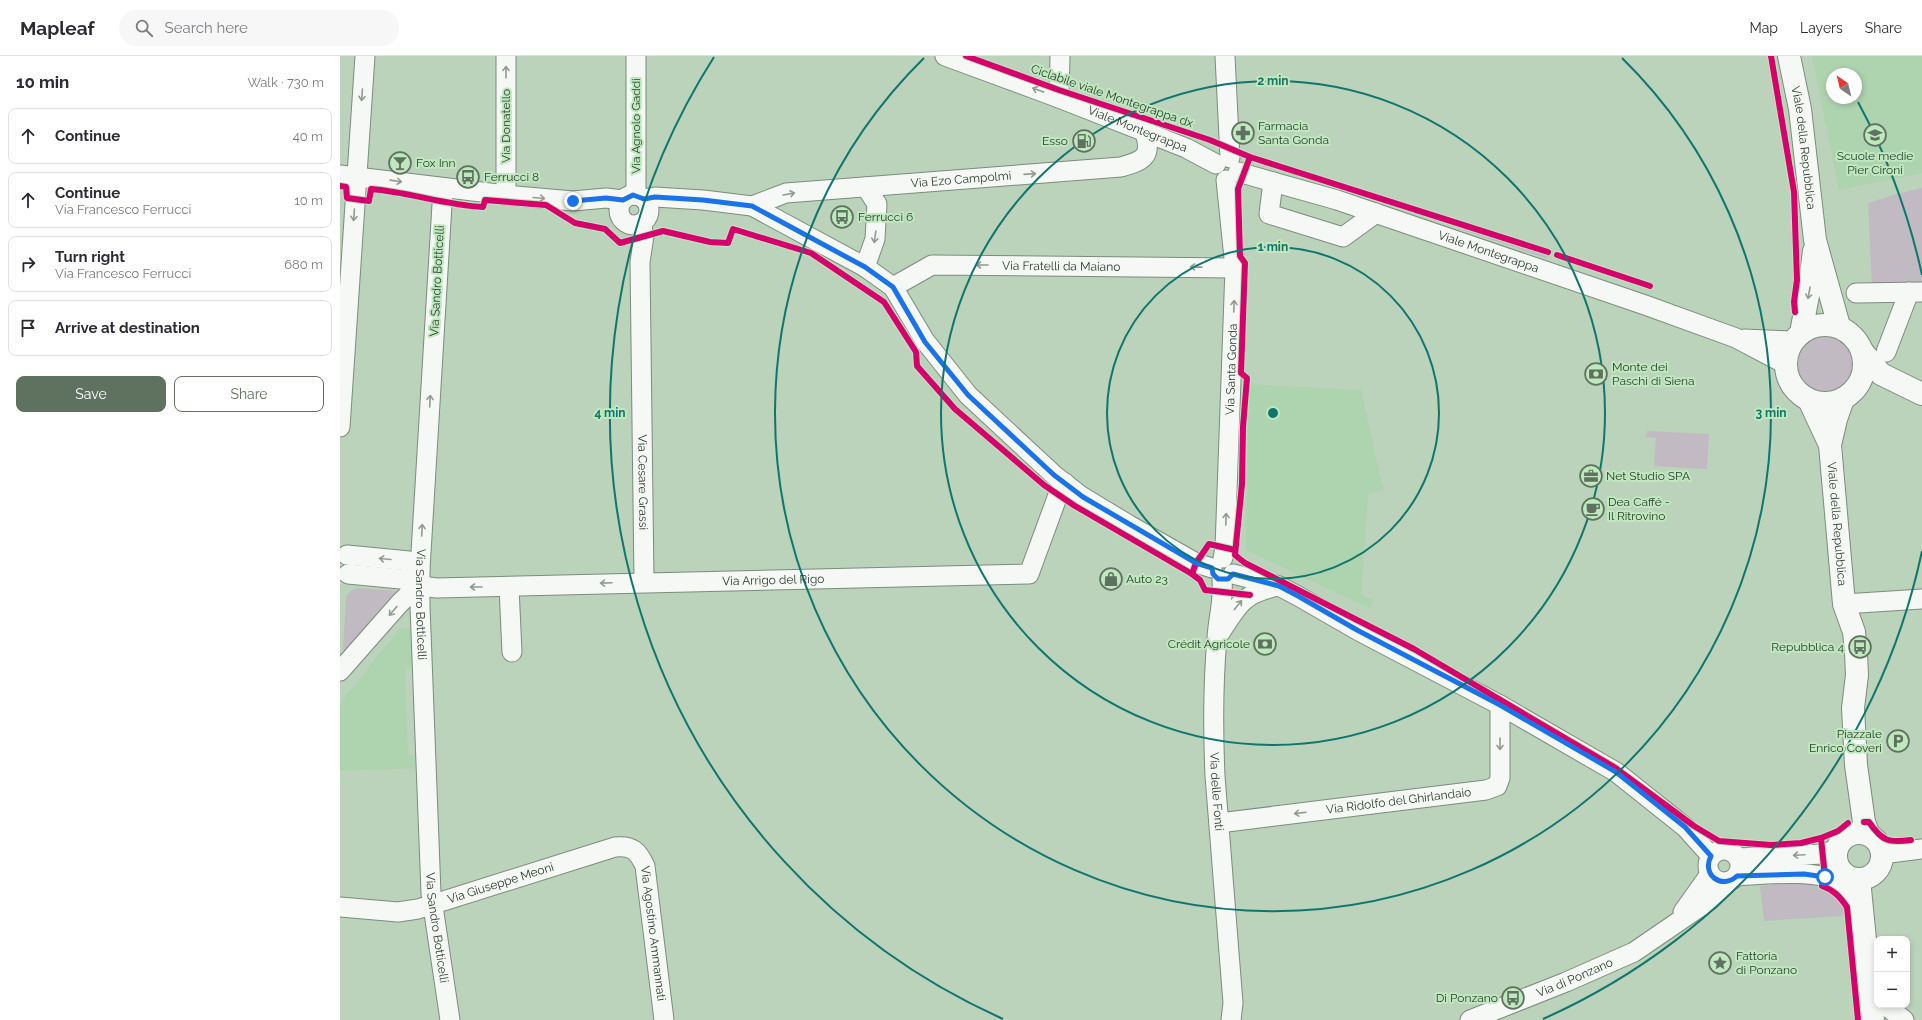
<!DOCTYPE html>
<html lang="en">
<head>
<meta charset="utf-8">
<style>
	body { margin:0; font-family:Raleway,sans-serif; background:#f7f7f7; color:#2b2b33 }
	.controls { position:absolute; right:12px; bottom:12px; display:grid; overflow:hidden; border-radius:8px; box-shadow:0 2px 6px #0003 }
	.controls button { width:36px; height:36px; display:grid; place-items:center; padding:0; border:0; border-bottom:1px solid #e1e1e2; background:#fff; color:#2b2b33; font:20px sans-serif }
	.compass { position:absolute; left:1486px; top:12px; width:36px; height:36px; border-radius:50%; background:#fff; box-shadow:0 2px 6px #0003; rotate:325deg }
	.stop { position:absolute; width:12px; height:12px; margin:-9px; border:3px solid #1a73e8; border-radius:50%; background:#fff }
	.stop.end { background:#1a73e8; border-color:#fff; box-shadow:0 1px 4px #0008 }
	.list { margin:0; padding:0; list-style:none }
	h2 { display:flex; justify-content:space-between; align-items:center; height:52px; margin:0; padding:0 16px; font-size:17px }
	h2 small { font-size:13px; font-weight:400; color:#7c7c81 }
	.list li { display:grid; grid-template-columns:26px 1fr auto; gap:12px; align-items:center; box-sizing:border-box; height:56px; margin:0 8px 8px; padding:0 8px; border:1px solid #e1e1e2; border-radius:8px }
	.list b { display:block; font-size:15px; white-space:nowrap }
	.list p { margin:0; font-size:13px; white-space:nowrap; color:#7c7c81 }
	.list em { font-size:13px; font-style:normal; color:#7c7c81 }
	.actions { display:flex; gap:8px; padding:12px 16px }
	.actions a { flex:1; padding:9px 0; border:1px solid #5f725f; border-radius:8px; text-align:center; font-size:14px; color:#5f725f }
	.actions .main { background:#5f725f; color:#fff }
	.icon { flex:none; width:22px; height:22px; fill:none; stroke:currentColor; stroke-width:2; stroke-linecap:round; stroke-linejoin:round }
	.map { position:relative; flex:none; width:1582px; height:964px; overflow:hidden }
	header { display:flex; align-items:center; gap:24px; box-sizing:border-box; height:56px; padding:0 20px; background:#fff; border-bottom:1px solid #e1e1e2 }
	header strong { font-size:19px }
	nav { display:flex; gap:22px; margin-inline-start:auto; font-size:14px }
	.search { width:280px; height:36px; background:#f7f7f7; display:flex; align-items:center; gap:10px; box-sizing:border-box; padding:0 14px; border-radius:22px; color:#7c7c81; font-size:15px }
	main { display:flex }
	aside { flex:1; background:#fff }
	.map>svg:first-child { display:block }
	.built { fill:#aed3af; fill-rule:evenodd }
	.green { fill:#c1bac2 }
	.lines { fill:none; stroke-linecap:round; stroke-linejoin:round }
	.minor-casing { stroke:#7b8c7b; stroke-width:21 }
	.major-casing { stroke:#7b8c7b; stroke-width:24 }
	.minor { stroke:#f5f8f5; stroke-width:19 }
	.major { stroke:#f5f8f5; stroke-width:22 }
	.cycleway-casing { stroke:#bfe8bf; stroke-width:8 }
	.cycleway { stroke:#d6006c; stroke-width:6 }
	.oneway { stroke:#929b92 }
	.route { stroke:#1a73e8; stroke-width:5 }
	.ring { fill:none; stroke:#0f766e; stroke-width:2 }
	.labels { text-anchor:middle; stroke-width:4; stroke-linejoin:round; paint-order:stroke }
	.street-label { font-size:12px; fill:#2e3e2e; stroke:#bfe8bf }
	.poi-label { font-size:12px; fill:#2e3e2e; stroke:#bfe8bf; text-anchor:start }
	.centre { fill:#0f766e; stroke:#bfe8bf; stroke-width:2 }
	.ring-label { font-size:12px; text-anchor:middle; font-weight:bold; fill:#0f766e; stroke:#bfe8bf; stroke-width:4; stroke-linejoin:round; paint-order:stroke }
</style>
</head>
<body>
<header>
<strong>Mapleaf</strong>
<div class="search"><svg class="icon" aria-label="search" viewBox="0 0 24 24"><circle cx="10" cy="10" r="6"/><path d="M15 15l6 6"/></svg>Search here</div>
<nav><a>Map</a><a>Layers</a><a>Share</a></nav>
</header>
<main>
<aside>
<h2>10 min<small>Walk · 730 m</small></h2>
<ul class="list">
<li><svg class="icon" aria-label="ahead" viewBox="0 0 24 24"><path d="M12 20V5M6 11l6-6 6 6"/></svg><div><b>Continue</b></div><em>40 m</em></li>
<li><svg class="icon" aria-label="ahead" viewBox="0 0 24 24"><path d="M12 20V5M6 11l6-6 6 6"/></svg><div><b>Continue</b><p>Via Francesco Ferrucci</p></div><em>10 m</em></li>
<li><svg class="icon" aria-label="right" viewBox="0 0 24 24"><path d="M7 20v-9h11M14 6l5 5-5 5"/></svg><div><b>Turn right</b><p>Via Francesco Ferrucci</p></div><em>680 m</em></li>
<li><svg class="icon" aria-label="arrive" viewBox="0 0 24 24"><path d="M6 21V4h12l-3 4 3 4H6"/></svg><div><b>Arrive at destination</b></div></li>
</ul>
<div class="actions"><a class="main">Save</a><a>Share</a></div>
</aside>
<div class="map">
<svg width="1582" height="964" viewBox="0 0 1582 964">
	<rect width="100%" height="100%" fill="#bbd2bb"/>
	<g class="built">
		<path d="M1472 0H1582V117L1499 134ZM1492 18H1516V42H1492Z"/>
		<polygon points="909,328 1021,334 1043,433 1028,439 1021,538 1034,544 1029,552 906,494"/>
		<polygon points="60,572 70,573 72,612 65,613 68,699 78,699 78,712 0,715 0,648"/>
	</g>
	<g class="green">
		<polygon points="1582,132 1582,229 1532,230 1528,147 1553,139"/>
		<polygon points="1124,171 1207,199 1206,202 1123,174"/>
		<circle cx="1485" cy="308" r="27"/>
		<polygon points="1307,375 1369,378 1367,413 1314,410 1316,382 1306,381"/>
		<polygon points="17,532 59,535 8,595 3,594 6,541 11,535"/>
		<polygon points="1461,826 1489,833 1508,853 1502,860 1424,865 1420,830"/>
	</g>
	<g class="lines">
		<g class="minor-casing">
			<g id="minor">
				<polyline points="166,0 166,139"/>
				<path id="s1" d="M605 0 719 42 846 92 876 108"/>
				<polyline points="885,0 890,102"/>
				<polyline points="719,42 720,0"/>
				<path id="s2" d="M898 116 997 144 1305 249 1396 282 1445 308"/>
				<polyline points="0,119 166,139 233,145 266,142 283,144"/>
				<polyline points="933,126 929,158 1003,181 1036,157"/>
				<path id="s3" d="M103 132 80 513V550L91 837 110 964"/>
				<polyline points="293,139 296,131 296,0"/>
				<circle cx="294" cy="154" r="15"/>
				<polyline points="304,143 315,141 363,144 412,150 525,211 553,231 585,285 628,339 714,419 741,440 789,469 856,507 872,512"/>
				<path id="s4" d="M412 150 446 137 781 111C801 105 813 102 805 77"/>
				<path id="s5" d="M301 167 304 180 300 206 304 526"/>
				<polyline points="525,211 535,183 537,148 526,131"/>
				<path id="s6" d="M553 231 592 209 895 212"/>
				<polyline points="1516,237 1582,236"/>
				<polyline points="1404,283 1452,285"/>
				<polyline points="1546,296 1569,236"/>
				<polyline points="0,371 25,0"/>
				<polyline points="7,499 69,505 75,507 80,513"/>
				<path id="s7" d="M883 502 885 492 895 212 886 124"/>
				<path id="s8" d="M8 518 71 524 89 531 97 532 689 518 718 439 725 427"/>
				<polyline points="893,518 939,530 958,540 1017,574 1160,649 1276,716 1345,771 1371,800"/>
				<path id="s9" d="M882 524C884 544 878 562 877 582 873 627 873 674 875 720L893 947 891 964"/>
				<polyline points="169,531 172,596"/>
				<polyline points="1504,548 1582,543"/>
				<path d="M880 577C899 548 902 538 938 530"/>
				<polyline points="0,615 59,548 80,527"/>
				<path id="s10" d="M879 767 1146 734 1157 730 1160 722V649"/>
				<circle cx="1384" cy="810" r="16"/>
				<polyline points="1542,798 1582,793"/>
				<polyline points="1398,802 1483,798 1497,793"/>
				<path d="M1397 820C1420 819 1477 812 1496 826 1509 835 1514 850 1518 865"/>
				<path id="s11" d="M0 851 58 856 78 853 275 791C292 789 298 795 305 810L324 964"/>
				<polyline points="1343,856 1370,818"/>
				<polyline points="1545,949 1564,964"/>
				<path id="s12" d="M1130 964 1226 926 1294 896 1370 844 1389 825"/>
			</g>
		</g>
		<g class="major-casing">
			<g id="major">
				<path id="s13" d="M1449 0 1460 53 1475 184 1499 270"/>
				<circle cx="1485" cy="308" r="39"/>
				<polyline points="1461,277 1469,234 1474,195"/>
				<polyline points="1522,295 1541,318 1582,338"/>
				<path id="s14" d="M1503 343 1496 363 1490 389 1504 548 1514 576 1516 597 1517 619 1513 652 1516 709 1524 766 1529 779"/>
				<polyline points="1469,344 1490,389"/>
				<circle cx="1519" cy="800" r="23"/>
				<polyline points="1519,823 1533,964"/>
			</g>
		</g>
		<use href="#minor" class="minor"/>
		<use href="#major" class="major"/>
		<g class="cycleway-casing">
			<g id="cycleway">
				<polyline points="626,0 719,34 870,84 910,101 1208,196"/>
				<polyline points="1431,0 1454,136 1457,224 1454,246 1455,256"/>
				<polyline points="910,101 898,133 900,200 905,207 901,317 907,322 903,371 902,428 895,499 905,507 1074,593 1274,711 1354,770 1379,785 1431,789 1461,787 1481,782"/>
				<path d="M0 130 6 131 7 142 29 145 31 133C69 136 105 149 143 151L145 144 206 149 235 167 265 173 280 187 323 175 370 186 388 187 393 173 471 197 544 246 576 296 577 310 615 353 704 429 735 450 852 518 860 524 865 534 910 539"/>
				<polyline points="1217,199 1310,230"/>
				<polyline points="852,518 856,507 869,488 895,494"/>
				<path d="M1524 766H1529C1542 785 1548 787 1571 784"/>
				<path d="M1508 767 1498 775 1481 782 1485 821 1482 830C1494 834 1500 841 1507 851L1518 964"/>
			</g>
		</g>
		<use href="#cycleway" class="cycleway"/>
	</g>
	<defs><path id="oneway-shaft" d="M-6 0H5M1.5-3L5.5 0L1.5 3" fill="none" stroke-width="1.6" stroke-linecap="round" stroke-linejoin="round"/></defs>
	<g class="oneway">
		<use href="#oneway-shaft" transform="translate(166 16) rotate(-90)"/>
		<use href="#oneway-shaft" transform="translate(698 34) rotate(-160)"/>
		<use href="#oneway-shaft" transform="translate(22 39) rotate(94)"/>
		<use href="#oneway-shaft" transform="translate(690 118) rotate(-4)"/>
		<use href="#oneway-shaft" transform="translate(56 125) rotate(8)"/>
		<use href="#oneway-shaft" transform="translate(449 138) rotate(-10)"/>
		<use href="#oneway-shaft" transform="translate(199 142) rotate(5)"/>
		<use href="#oneway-shaft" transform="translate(14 159) rotate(94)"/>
		<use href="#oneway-shaft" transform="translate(535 181) rotate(98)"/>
		<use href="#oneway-shaft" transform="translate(642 209) rotate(-180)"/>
		<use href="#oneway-shaft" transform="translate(856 211) rotate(-179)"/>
		<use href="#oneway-shaft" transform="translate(1469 237) rotate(100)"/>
		<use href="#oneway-shaft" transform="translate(894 250) rotate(-88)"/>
		<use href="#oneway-shaft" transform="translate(90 345) rotate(-87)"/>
		<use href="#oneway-shaft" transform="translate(886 463) rotate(-88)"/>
		<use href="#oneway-shaft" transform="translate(82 474) rotate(-87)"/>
		<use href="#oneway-shaft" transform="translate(45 503) rotate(-175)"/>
		<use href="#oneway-shaft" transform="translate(266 527) rotate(178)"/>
		<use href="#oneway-shaft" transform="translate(136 531) rotate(180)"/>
		<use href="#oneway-shaft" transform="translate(898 549) rotate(-51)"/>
		<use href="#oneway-shaft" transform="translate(53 555) rotate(130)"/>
		<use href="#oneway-shaft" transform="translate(1160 688) rotate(90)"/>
		<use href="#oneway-shaft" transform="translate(960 757) rotate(173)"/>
		<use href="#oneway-shaft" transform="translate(1459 799) rotate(177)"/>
	</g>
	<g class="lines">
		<path class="route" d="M233 145 266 142 283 144 293 139 304 143 315 141 363 144 412 150 525 211 553 231 585 286 628 339 714 419 743 441 856 507 872 512 873 518 878 523H888L893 518 939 530 958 540 1017 574 1160 649 1276 716 1345 771 1371 800C1361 819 1382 834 1397 820L1464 818 1485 821"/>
	</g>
	<g class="ring">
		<circle cx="933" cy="357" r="166"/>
		<circle cx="933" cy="357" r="332"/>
		<path d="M1282 2A498 498 0 1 1 584 2"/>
		<path d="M1582 495A663 663 0 0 1 1203 963M663 963A663 663 0 0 1 374 1M1518 46A663 663 0 0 1 1582 219"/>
	</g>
	<defs>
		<g id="pharmacy-ring" transform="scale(1.15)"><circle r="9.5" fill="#bfe8bf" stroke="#5f725f" stroke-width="1.5"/><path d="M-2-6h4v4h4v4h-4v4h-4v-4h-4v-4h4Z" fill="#5f725f"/></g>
		<g id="school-ring" transform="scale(1.15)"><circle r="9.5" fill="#bfe8bf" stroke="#5f725f" stroke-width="1.5"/><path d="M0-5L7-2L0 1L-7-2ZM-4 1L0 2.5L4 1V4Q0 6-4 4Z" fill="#5f725f"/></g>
		<g id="fuel-ring" transform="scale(1.15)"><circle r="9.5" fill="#bfe8bf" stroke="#5f725f" stroke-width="1.5"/><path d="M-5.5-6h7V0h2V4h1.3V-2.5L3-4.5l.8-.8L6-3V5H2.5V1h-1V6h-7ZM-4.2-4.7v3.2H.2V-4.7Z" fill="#5f725f"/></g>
		<g id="bar-ring" transform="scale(1.15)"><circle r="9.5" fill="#bfe8bf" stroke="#5f725f" stroke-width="1.5"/><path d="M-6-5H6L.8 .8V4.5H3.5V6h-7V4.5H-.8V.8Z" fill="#5f725f"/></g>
		<g id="bus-ring" transform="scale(1.15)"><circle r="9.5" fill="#bfe8bf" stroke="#5f725f" stroke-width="1.5"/><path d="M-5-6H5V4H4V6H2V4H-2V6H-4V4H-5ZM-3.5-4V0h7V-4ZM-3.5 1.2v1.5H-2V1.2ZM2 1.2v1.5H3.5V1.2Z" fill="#5f725f"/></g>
		<g id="bank-ring" transform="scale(1.15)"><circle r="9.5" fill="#bfe8bf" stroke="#5f725f" stroke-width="1.5"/><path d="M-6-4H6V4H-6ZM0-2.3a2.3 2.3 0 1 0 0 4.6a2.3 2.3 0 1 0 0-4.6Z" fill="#5f725f"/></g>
		<g id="office-ring" transform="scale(1.15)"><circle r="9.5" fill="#bfe8bf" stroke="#5f725f" stroke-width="1.5"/><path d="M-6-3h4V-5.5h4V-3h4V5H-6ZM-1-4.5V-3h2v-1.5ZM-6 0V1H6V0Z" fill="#5f725f"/></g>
		<g id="cafe-ring" transform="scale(1.15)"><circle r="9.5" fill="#bfe8bf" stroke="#5f725f" stroke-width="1.5"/><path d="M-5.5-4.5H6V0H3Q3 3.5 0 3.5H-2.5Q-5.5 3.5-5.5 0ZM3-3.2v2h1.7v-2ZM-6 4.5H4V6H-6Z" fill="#5f725f"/></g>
		<g id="shop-ring" transform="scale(1.15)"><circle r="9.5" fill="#bfe8bf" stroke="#5f725f" stroke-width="1.5"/><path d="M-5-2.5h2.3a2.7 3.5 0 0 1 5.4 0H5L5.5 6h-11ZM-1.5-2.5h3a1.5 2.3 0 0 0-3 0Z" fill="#5f725f"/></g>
		<g id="parking-ring" transform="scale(1.15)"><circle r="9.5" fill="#bfe8bf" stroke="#5f725f" stroke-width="1.5"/><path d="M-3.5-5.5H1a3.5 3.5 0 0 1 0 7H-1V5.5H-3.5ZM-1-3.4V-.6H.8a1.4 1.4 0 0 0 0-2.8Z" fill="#5f725f"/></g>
		<g id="sight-ring" transform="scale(1.15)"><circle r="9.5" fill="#bfe8bf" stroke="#5f725f" stroke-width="1.5"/><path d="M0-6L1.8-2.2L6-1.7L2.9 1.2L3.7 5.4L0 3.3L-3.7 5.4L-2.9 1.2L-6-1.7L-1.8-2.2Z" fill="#5f725f"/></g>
	</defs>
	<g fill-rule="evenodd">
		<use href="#pharmacy-ring" x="903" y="77"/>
		<use href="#school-ring" x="1535" y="79"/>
		<use href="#fuel-ring" x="744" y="85"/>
		<use href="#bar-ring" x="60" y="107"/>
		<use href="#bus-ring" x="128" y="121"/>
		<use href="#bus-ring" x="502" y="161"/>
		<use href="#bank-ring" x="1256" y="318"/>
		<use href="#office-ring" x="1251" y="420"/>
		<use href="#cafe-ring" x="1253" y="453"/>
		<use href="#shop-ring" x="771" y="523"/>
		<use href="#bank-ring" x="925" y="588"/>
		<use href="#bus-ring" x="1520" y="591"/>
		<use href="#parking-ring" x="1558" y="685"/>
		<use href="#sight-ring" x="1380" y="907"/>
		<use href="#bus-ring" x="1173" y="942"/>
	</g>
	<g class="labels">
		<g class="street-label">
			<text transform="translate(772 40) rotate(19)" y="4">Ciclabile viale Montegrappa dx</text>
			<text transform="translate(166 70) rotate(-90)" y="4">Via Donatello</text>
			<text transform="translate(296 70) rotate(-90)" y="4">Via Agnolo Gaddi</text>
			<text dy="4" stroke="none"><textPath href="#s1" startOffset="206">Viale Montegrappa</textPath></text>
			<text dy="4" stroke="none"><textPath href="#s13" startOffset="93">Viale della Repubblica</textPath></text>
			<text dy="4" stroke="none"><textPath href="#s4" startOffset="212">Via Ezo Campolmi</textPath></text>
			<text dy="4" stroke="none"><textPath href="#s2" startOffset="263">Viale Montegrappa</textPath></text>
			<text dy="4" stroke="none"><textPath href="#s6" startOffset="174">Via Fratelli da Maiano</textPath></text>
			<text transform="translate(97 225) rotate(-87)" y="4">Via Sandro Botticelli</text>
			<text dy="4" stroke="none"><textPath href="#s7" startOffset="189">Via Santa Gonda</textPath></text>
			<text dy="4" stroke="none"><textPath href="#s5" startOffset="260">Via Cesare Grassi</textPath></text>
			<text dy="4" stroke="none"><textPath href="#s14" startOffset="127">Viale della Repubblica</textPath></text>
			<text dy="4" stroke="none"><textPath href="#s8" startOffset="427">Via Arrigo del Rigo</textPath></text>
			<text dy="4" stroke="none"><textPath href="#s3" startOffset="417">Via Sandro Botticelli</textPath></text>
			<text dy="4" stroke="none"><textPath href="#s9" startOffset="212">Via delle Fonti</textPath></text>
			<text dy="4" stroke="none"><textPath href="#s10" startOffset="181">Via Ridolfo del Ghirlandaio</textPath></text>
			<text dy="4" stroke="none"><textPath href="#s11" startOffset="165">Via Giuseppe Meoni</textPath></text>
			<text dy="4" stroke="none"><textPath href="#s3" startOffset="741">Via Sandro Botticelli</textPath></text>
			<text dy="4" stroke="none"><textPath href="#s11" startOffset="392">Via Agostino Ammannati</textPath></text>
			<text dy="4" stroke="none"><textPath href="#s12" startOffset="113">Via di Ponzano</textPath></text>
		</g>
		<g class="poi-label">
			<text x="918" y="74">Farmacia<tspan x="918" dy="14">Santa Gonda</tspan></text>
			<text x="728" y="89" text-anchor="end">Esso</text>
			<text x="1535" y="104" text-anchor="middle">Scuole medie<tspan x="1535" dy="14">Pier Cironi</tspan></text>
			<text x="76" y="111">Fox Inn</text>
			<text x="144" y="125">Ferrucci 8</text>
			<text x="518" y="165">Ferrucci 6</text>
			<text x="1272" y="315">Monte dei<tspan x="1272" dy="14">Paschi di Siena</tspan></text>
			<text x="1266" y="424">Net Studio SPA</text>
			<text x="1268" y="450">Dea Caffé -<tspan x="1268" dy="14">Il Ritrovino</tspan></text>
			<text x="786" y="527">Auto 23</text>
			<text x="910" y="592" text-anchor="end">Crédit Agricole</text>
			<text x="1504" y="595" text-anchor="end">Repubblica 4</text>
			<text x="1542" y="682" text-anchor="end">Piazzale<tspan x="1542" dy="14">Enrico Coveri</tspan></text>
			<text x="1396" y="904">Fattoria<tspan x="1396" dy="14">di Ponzano</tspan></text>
			<text x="1158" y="946" text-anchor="end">Di Ponzano</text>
		</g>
	</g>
	<circle cx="933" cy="357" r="6" class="centre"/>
	<g class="ring-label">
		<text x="933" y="29">2 min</text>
		<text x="933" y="195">1 min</text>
		<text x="1431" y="361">3 min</text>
		<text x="270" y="361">4 min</text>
	</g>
</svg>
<div class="controls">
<button>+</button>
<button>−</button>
</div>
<svg class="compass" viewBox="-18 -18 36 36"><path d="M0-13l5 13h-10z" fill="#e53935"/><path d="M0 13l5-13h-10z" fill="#7c7c81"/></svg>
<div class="stop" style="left:1485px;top:821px"></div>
<div class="stop end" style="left:233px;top:145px"></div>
</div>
</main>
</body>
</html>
